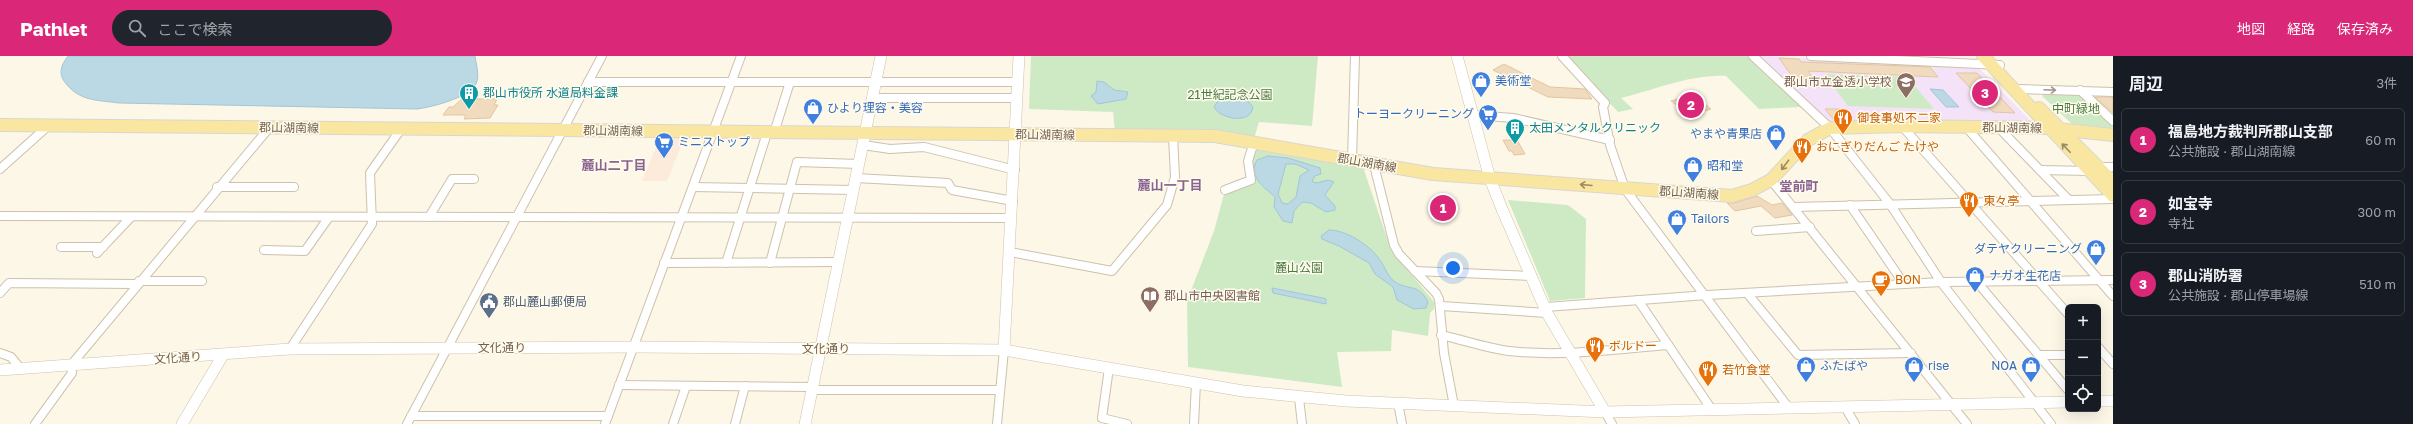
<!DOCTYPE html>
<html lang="ja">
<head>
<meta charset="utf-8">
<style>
	body { margin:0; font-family:"Golos Text","Noto Sans JP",sans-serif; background:#20242c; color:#f1f3f6 }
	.controls { position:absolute; right:12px; bottom:12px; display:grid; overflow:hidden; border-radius:6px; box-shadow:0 4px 16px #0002 }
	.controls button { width:36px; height:36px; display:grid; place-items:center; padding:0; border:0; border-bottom:1px solid #363941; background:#171b24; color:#f1f3f6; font:20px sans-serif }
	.you { position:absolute; left:1453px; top:212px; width:14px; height:14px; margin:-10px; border:3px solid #fff; border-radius:50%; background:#1a73e8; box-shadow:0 0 0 6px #1a73e833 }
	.badge { display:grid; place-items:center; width:26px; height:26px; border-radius:50%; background:#db2777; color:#fff; font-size:13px; font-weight:700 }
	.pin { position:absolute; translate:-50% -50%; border:2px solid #fff; box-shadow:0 1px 4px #0006 }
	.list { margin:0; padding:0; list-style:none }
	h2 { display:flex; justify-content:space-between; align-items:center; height:52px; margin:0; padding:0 16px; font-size:17px }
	h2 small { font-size:13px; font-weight:400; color:#9ea1a6 }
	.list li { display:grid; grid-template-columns:26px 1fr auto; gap:12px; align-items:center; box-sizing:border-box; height:64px; margin:0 8px 8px; padding:0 8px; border:1px solid #363941; border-radius:6px }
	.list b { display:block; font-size:15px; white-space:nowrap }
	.list p { margin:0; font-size:13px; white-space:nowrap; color:#9ea1a6 }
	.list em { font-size:13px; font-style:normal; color:#9ea1a6 }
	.icon { flex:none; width:22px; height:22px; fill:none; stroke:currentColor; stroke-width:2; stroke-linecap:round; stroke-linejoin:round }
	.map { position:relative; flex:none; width:2113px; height:368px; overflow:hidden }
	header { display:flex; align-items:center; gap:24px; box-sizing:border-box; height:56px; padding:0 20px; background:#db2777; color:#fff }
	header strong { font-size:19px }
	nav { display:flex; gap:22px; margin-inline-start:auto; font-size:14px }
	.search { width:280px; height:36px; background:#20242c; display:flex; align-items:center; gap:10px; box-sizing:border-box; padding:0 14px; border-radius:22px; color:#9ea1a6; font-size:15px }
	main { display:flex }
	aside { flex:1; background:#171b24 }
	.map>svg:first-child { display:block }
	.commercial { fill:#fceadb }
	.education { fill:#f4e3f8 }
	.green { fill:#ceeac5 }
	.water { fill:#bbd8e5; stroke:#a2c6d7; fill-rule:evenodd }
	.building { fill:#f1dbbf; stroke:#e3c59f }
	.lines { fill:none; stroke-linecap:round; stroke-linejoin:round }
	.street-casing { stroke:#cec1ad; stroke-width:10 }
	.secondary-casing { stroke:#d0c2aa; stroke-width:12 }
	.primary-casing { stroke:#dbd6d0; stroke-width:14 }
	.street { stroke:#fff; stroke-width:8 }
	.secondary { stroke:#fff; stroke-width:11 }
	.primary { stroke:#f9e7a1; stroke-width:12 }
	.oneway { stroke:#a5988a }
	.oneway2 { stroke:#9d8965 }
	.labels { text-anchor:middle; stroke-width:3; stroke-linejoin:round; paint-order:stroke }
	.shop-label { font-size:12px; fill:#366cbe; stroke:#fffbed; text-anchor:start }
	.education-label { font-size:12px; fill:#785e54; stroke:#fffbed; text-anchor:end }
	.culture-label { font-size:12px; fill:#0d838f; stroke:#fffbed; text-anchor:start }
	.park-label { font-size:12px; fill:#4b7b43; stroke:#fffbed }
	.food-label { font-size:12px; fill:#c56008; stroke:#fffbed; text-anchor:start }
	.street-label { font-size:12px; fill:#75614b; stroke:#fffbed }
	.service-label { font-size:12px; fill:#4e5e75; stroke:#fffbed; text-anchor:start }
	.neighbourhood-label { font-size:13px; font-weight:bold; fill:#8a6391; stroke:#fffbed }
</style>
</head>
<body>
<header>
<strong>Pathlet</strong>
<div class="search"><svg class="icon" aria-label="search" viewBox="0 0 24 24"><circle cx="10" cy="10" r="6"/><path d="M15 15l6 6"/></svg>ここで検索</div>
<nav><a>地図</a><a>経路</a><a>保存済み</a></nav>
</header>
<main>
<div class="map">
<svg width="2113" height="368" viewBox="0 0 2113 368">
	<rect width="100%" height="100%" fill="#fcf7e7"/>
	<polygon class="commercial" points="661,80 685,80 667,125 642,125"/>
	<polygon class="education" points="1758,0 1978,11 2032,66 1827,68"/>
	<g class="green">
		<polygon points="1031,0 1318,0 1312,70 1259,66 1254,83 1115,76 1113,56 1029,53"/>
		<path d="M1566 0H1749L1801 51 1759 53 1726 20C1691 18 1655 34 1621 42L1633 53 1618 56Z"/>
		<polygon points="1824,18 1907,21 1934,53 1848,50"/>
		<polygon points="2044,37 2082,38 2113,69 2113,73 2072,68 2042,40"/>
		<polygon points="1254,93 1363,111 1391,194 1435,247 1434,253 1430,257 1428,280 1392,274 1391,295 1337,296 1342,331 1188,311 1187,245 1214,175 1224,138 1226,135 1254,124 1250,112"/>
		<polygon points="1508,144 1568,149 1586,163 1585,242 1550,245"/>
	</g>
	<g class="water">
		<path d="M68 0H475C476 8 480 20 476 28 468 42 432 51 417 53L119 47C96 44 78 45 64 25 58 16 62 8 68 0Z"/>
		<polygon points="1097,25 1104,26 1114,34 1128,36 1126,43 1098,48 1091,40 1096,36"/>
		<polygon points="1930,33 1943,34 1959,51 1946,51"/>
		<path d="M1225 40 1240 41 1246 43 1253 51C1251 69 1220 63 1214 51L1219 43Z"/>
		<path d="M1268 100 1288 102 1320 112 1321 118 1315 120 1312 125 1316 127 1328 124 1334 126 1325 139 1335 150V154L1326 156 1311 147 1302 146 1294 155 1292 167 1283 165 1274 151 1275 141C1265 132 1247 120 1257 104ZM1286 108H1295L1309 114 1300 120 1296 141 1288 148 1282 147 1278 138Z"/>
		<path d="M1329 174C1346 174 1370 189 1379 203 1385 210 1387 220 1395 226 1410 235 1418 227 1428 246L1426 252 1414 253 1397 244 1393 231 1375 218 1369 207 1339 190 1322 183 1321 180Z"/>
		<polygon points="1272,232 1323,242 1326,243 1326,248 1273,237"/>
	</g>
	<g class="building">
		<polygon points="1779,2 1799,3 1801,6 1930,11 1938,21 1808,15 1817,28 1797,27"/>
		<polygon points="1504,8 1550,31 1585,33 1592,43 1548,41 1493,14"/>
		<polygon points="1956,17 1977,17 2015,57 1993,56"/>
		<polygon points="1692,39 1711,53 1690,59 1671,45"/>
		<polygon points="2095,41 2113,41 2113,57"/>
		<polygon points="462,43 497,43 494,49 498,49 490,62 464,63 466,59 443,59 449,51 453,51"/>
		<polygon points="1825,53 1840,53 1850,64 1834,64"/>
		<polygon points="1503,84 1517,84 1525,98 1514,99 1512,95 1509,95"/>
		<polygon points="1757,140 1772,149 1782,147 1792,159 1775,162 1761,150 1735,155 1727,147 1734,147"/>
	</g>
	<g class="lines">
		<g class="street-casing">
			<g id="street">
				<polyline points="1562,0 1605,47 1603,51 1610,89 1625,133 1788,351"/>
				<polyline points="1753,0 1830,72 1890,148 1941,226 2051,368"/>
				<polyline points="1811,0 2000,9"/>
				<polyline points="588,26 1018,26"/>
				<polyline points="2020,33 2113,36"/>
				<polyline points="2080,34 2113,65"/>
				<polyline points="873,42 1017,42"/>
				<polyline points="1474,59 1513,62 1610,84"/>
				<polyline points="1902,70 2068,258"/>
				<polyline points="1967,72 2113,240"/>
				<polyline points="1999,72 2068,143"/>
				<polyline points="774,77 790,26"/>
				<polyline points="863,89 890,93 924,91 1015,114"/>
				<polyline points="1352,104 1355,0"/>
				<polyline points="1374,109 1394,189 1399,198 1436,237 1439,243 1444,297 1454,350"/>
				<polyline points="2099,111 2113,111"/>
				<polyline points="0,113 48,70"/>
				<polyline points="2040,114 2089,115"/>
				<polyline points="856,122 948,127 952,134 1013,145"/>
				<polyline points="1771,124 1967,368"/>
				<polyline points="217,131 294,131"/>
				<polyline points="693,131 853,134"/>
				<polyline points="1225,134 1251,124 1248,105 1254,86"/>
				<polyline points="1850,149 1904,228"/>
				<polyline points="1794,151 2113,143"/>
				<polyline points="0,160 1010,162"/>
				<polyline points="429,161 452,123 474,123"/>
				<polyline points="1756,175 1810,171"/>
				<polyline points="61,191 103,191"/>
				<polyline points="264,194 305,195 329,161"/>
				<polyline points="1010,196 1112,215 1167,149 1175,121 1173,80"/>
				<polyline points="97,197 131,161"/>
				<polyline points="664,207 838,206"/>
				<polyline points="726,207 767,77"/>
				<polyline points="770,207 797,106 859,108"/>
				<polyline points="1415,215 1532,220"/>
				<polyline points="139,225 202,225"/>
				<polyline points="1977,226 2068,334"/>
				<polyline points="0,237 9,227 137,228"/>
				<polyline points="1747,237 1798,299 1911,297"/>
				<polyline points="1638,244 1712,354"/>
				<polyline points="1441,250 1547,257"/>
				<polyline points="1546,251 1707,239 1941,226 2113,224"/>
				<path d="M1441 279C1464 284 1486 292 1509 295 1562 301 1616 293 1668 289"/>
				<polyline points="2098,291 2113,308"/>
				<polyline points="290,293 372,168 370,117 401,73"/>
				<polyline points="0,297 11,301 20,312"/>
				<polyline points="2039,299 2068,299"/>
				<polyline points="1109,312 1102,362 1127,368"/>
				<polyline points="619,329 813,331"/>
				<polyline points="812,334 1000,334"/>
				<polyline points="1299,342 1302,368"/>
				<polyline points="1398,347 1402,368"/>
				<polyline points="1845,351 1855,368"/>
				<polyline points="1605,356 1612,368"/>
				<polyline points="411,360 608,360"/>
				<polyline points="35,368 72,317 71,309 269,72"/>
				<polyline points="407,368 602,0"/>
				<polyline points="605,368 741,0"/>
				<polyline points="673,368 686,330"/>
				<polyline points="735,368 745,330"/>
				<polyline points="997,368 1004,294"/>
				<polyline points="1194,368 1196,327"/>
			</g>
		</g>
		<g class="secondary-casing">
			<g id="secondary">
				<polyline points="1457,0 1490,123 1502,153 1547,257 1605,356"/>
				<polyline points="1004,294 1019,0"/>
				<polyline points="0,314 290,293 634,291 1004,294 1243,335 1346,345 1605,356 2068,346"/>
				<polyline points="2098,345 2113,345"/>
				<polyline points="182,368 223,299"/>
				<polyline points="805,368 881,0"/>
			</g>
		</g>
		<g class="primary-casing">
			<g id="primary">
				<polyline points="1983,0 2113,140"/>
				<polyline points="2039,52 2113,126"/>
				<polyline points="0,69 1215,80 1433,118 1732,140 1752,134 1771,124 1808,84 1830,72 1902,70 2048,72 2113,79"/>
			</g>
		</g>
		<use href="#street" class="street"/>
		<use href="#secondary" class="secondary"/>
		<use href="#primary" class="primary"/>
	</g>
	<defs><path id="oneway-shaft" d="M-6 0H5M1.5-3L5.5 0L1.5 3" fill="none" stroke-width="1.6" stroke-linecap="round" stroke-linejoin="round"/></defs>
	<use class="oneway" href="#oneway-shaft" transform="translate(2050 34) rotate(2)"/>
	<g class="oneway2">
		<use href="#oneway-shaft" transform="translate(2066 92) rotate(-134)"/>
		<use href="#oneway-shaft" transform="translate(1785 109) rotate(127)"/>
		<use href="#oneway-shaft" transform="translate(1586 129) rotate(-175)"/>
	</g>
	<defs>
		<g id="shop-pin" transform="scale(1)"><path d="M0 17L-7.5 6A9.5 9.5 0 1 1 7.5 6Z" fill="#3f7fe0" stroke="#fffbed"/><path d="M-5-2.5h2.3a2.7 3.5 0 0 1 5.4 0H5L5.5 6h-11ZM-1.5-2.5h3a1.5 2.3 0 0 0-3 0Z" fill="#fff"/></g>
		<g id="school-pin" transform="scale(1)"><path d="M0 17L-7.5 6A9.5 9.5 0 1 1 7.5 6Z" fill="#8d6e63" stroke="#fffbed"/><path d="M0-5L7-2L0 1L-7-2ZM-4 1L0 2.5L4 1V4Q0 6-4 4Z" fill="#fff"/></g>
		<g id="building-pin" transform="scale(1)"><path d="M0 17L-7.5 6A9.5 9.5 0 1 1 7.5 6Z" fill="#0f9aa8" stroke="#fffbed"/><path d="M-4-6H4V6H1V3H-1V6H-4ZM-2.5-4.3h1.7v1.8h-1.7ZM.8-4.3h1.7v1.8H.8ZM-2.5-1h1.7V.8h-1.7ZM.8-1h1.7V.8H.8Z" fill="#fff"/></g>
		<g id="supermarket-pin" transform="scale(1)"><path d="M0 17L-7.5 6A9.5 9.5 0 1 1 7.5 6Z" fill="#3f7fe0" stroke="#fffbed"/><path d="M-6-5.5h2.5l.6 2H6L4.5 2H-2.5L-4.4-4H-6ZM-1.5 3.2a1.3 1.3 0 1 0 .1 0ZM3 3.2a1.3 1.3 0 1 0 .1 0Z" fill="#fff"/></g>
		<g id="restaurant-pin" transform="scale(1)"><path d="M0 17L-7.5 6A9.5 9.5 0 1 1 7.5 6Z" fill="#e8710a" stroke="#fffbed"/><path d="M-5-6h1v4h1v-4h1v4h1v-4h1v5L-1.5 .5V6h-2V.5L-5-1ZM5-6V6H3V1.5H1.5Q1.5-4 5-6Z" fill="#fff"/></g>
		<g id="cafe-pin" transform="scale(1)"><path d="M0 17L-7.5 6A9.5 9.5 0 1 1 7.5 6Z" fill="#e8710a" stroke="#fffbed"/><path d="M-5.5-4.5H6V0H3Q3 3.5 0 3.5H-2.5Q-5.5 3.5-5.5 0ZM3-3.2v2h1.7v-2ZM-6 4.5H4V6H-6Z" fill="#fff"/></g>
		<g id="library-pin" transform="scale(1)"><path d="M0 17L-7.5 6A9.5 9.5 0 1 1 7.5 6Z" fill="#8d6e63" stroke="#fffbed"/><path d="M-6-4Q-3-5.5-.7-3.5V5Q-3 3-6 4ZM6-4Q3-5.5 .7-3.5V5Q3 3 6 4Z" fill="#fff"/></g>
		<g id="civic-pin" transform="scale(1)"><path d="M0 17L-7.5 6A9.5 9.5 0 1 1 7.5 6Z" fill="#5c6f8a" stroke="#fffbed"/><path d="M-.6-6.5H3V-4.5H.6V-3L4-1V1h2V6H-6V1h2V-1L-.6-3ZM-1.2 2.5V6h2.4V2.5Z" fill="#fff"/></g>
	</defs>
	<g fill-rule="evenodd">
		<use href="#shop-pin" x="1481" y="25"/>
		<use href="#school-pin" x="1906" y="26"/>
		<use href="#building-pin" x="469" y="37"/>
		<use href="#shop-pin" x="813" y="52"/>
		<use href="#supermarket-pin" x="1488" y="58"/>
		<use href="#restaurant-pin" x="1843" y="62"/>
		<use href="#building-pin" x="1515" y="72"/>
		<use href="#shop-pin" x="1776" y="78"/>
		<use href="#supermarket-pin" x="664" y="86"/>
		<use href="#restaurant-pin" x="1802" y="91"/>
		<use href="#shop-pin" x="1693" y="110"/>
		<use href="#restaurant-pin" x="1969" y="145"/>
		<use href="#shop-pin" x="1677" y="163"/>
		<use href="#shop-pin" x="2096" y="193"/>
		<use href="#shop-pin" x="1975" y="220"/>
		<use href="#cafe-pin" x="1881" y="224"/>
		<use href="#library-pin" x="1150" y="240"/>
		<use href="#civic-pin" x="489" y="246"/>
		<use href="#restaurant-pin" x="1595" y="290"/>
		<use href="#shop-pin" x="1806" y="310"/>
		<use href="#shop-pin" x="1914" y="310"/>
		<use href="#shop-pin" x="2031" y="310"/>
		<use href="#restaurant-pin" x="1708" y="314"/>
	</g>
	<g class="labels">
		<g class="shop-label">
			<text x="1495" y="29">美術堂</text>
			<text x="827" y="56">ひより理容・美容</text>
			<text x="1474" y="62" text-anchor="end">トーヨークリーニング</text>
			<text x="1762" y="82" text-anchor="end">やまや青果店</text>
			<text x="678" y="90">ミニストップ</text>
			<text x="1707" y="114">昭和堂</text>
			<text x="1691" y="167">Tailors</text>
			<text x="2082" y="197" text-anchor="end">ダテヤクリーニング</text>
			<text x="1989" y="224">ナガオ生花店</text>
			<text x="1820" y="314">ふたばや</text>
			<text x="1928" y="314">rise</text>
			<text x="2017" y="314" text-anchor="end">NOA</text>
		</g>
		<g class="education-label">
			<text x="1892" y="30">郡山市立金透小学校</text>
			<text x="1164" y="244" text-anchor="start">郡山市中央図書館</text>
		</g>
		<g class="culture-label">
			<text x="483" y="41">郡山市役所 水道局料金課</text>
			<text x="1529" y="76">太田メンタルクリニック</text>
		</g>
		<g class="park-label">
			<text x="1230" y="43">21世紀記念公園</text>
			<text x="2076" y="57">中町緑地</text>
			<text x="1299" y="216">麓山公園</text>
		</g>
		<g class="food-label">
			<text x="1857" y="66">御食事処不二家</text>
			<text x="1816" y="95">おにぎりだんご たけや</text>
			<text x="1983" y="149">東々亭</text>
			<text x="1895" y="228">BON</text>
			<text x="1609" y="294">ボルドー</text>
			<text x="1722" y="318">若竹食堂</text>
		</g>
		<g class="street-label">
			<text transform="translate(289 72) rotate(1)" y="4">郡山湖南線</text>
			<text transform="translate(2012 72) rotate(1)" y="4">郡山湖南線</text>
			<text transform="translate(613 75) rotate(1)" y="4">郡山湖南線</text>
			<text transform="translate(1045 79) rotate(1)" y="4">郡山湖南線</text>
			<text transform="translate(1367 107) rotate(10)" y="4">郡山湖南線</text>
			<text transform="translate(1689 137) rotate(4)" y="4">郡山湖南線</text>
			<text x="502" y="296">文化通り</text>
			<text x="826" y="297">文化通り</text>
			<text transform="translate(178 302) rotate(-4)" y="4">文化通り</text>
		</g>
		<g class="service-label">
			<text x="503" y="250">郡山麓山郵便局</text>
		</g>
		<g class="neighbourhood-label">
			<text x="614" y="114">麓山二丁目</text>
			<text x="1170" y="134">麓山一丁目</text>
			<text x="1799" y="135">堂前町</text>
		</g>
	</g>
</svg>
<div class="controls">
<button>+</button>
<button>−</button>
<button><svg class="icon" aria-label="locate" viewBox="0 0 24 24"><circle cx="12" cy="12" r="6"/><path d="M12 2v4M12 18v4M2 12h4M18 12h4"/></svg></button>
</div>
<div class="you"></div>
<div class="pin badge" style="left:1443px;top:152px">1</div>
<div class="pin badge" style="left:1691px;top:49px">2</div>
<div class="pin badge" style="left:1985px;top:37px">3</div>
</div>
<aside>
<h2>周辺<small>3件</small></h2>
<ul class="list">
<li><span class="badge">1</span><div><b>福島地方裁判所郡山支部</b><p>公共施設 · 郡山湖南線</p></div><em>60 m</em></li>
<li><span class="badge">2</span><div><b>如宝寺</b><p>寺社</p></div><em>300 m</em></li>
<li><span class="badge">3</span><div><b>郡山消防署</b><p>公共施設 · 郡山停車場線</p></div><em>510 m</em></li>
</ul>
</aside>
</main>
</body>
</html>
